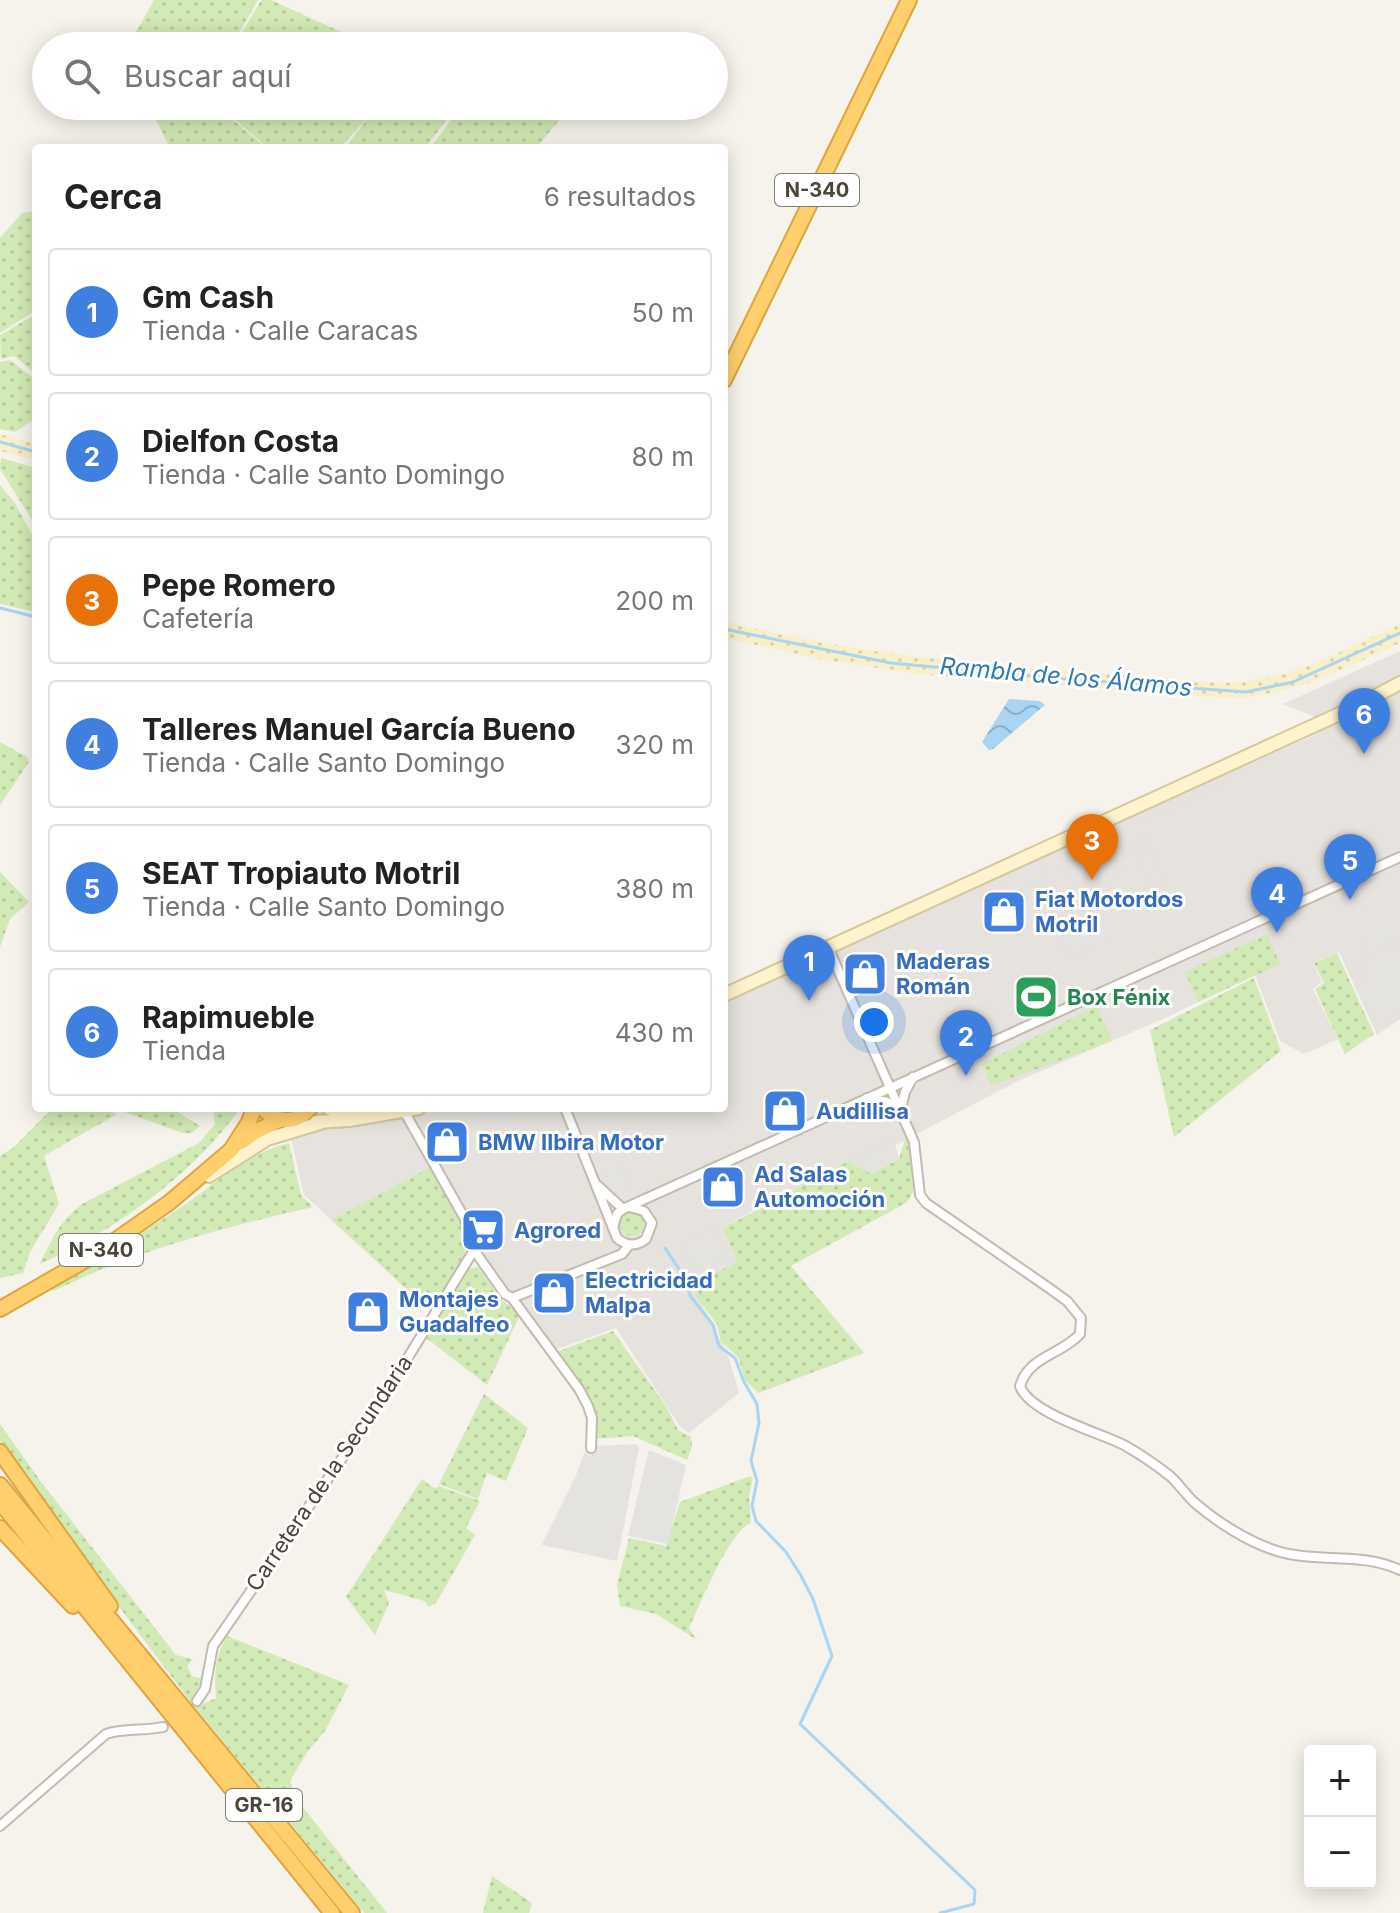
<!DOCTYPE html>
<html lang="es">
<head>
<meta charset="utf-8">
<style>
	body { margin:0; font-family:Inter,sans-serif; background:#f6f6f6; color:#222 }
	.controls { position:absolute; right:24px; bottom:24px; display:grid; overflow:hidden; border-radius:8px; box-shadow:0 4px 20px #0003 }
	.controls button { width:72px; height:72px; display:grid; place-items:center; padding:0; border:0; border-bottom:2px solid #e0e0e0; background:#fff; color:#222; font:40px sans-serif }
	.you { position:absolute; left:874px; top:1022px; width:28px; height:28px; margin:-20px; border:6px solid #fff; border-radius:50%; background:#1a73e8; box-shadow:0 0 0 12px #1a73e833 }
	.badge { display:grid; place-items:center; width:52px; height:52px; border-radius:50%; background:#db2777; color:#fff; font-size:26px; font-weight:700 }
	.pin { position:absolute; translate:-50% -66px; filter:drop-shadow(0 2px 4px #0008) }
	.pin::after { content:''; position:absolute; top:42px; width:28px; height:24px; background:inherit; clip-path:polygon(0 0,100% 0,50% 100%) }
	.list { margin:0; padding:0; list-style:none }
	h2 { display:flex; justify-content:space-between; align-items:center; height:104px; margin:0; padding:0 32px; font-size:34px }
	h2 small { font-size:26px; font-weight:400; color:#767676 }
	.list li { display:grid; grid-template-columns:52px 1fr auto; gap:24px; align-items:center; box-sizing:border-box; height:128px; margin:0 16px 16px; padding:0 16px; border:2px solid #e0e0e0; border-radius:8px }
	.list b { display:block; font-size:30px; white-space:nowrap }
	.list p { margin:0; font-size:26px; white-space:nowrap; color:#767676 }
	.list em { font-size:26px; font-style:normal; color:#767676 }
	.icon { flex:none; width:44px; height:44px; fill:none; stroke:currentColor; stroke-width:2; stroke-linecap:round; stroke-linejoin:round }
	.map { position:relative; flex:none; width:1400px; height:1913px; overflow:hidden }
	.search { position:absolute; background:#fff; box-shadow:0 4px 20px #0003; left:32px; top:32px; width:696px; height:88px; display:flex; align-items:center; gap:20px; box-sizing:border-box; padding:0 28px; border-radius:44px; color:#767676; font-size:30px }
	.panel { position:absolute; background:#fff; box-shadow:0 4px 20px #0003; left:32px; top:144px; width:696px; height:968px; border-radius:8px }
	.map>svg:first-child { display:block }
	.industrial { fill:#e6e2dd }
	.grass { fill:url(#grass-dots) }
	.sand { fill:url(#sand-dots) }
	.parking { fill:#e5e3e0 }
	.water { fill:url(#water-waves) }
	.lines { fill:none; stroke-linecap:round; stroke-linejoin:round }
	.stream { stroke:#a9d4f2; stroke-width:3 }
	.street-casing { stroke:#c2bbae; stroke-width:12 }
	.secondary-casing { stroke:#d6c79b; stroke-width:16 }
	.highway-casing { stroke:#e0a43c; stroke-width:18 }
	.street { stroke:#fff; stroke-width:8 }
	.secondary { stroke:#fff3cd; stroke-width:12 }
	.highway { stroke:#ffcf6e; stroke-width:14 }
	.labels { text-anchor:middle; stroke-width:6; stroke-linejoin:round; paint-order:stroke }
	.shield { fill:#fff; stroke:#817c74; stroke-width:2 }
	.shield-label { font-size:20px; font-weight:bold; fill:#4b4439 }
	.shop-label { font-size:22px; font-weight:bold; fill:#366cbe; stroke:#fff; text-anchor:start }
	.leisure-label { font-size:22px; font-weight:bold; fill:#27864d; stroke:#fff; text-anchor:start }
	.street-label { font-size:22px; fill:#4b4439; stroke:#fff }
	.water-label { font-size:24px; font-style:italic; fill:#2e7ab2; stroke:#fff }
</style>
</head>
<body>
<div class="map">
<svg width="1400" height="1913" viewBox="0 0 1400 1913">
	<defs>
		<pattern id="grass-dots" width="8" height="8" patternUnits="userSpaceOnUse" patternTransform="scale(2)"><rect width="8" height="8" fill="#d2eab5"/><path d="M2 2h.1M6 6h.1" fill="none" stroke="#b6ca9c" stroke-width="1.8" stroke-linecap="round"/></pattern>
		<pattern id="sand-dots" width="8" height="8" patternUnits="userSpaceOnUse" patternTransform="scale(2)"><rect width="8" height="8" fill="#f9efc9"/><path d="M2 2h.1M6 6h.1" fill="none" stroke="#d7cead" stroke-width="1.8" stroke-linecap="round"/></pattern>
		<pattern id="water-waves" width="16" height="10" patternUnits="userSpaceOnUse" patternTransform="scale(2)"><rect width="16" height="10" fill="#a9d4f2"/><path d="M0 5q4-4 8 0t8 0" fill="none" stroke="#8caec5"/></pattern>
	</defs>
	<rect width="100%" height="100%" fill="#f6f3ec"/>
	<polygon class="industrial" points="1400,651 1400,1019 1377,1035 1339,952 1313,963 1322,982 1313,989 1338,1039 1304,1054 1280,1041 1255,975 1165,1018 1018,1081 886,1150 771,1200 723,1228 739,1262 692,1284 729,1358 739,1393 689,1433 679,1425 616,1328 549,1352 520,1304 466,1247 428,1308 304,1195 291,1138 305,1108 724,1108 724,1000 841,950 1118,822 1319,733 1313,716 1283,704"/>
	<g class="grass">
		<polygon points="154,0 258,0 232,46 123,46 139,27"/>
		<polygon points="263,0 271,0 372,46 234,46 260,2"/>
		<polygon points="149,106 217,106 266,148 170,148"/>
		<polygon points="219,106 374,106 368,117 340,148 268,148"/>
		<polygon points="377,106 457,106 425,148 345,148"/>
		<polygon points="462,106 511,106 562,117 536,148 430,148"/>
		<polygon points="36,211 36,310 0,333 0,238 22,213"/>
		<polygon points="36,314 36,374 14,356 1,359 0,335"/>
		<polygon points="10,360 36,380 36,418 15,432 0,429 0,362"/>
		<polygon points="1,458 36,468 36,526 0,469"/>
		<polygon points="0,485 15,503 36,542 36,612 0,604"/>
		<polygon points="0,742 27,757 29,762 0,805"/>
		<polygon points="0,872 29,902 10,919 0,947"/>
		<polygon points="1267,934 1280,964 1198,1002 1185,972"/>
		<polygon points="1337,953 1374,1034 1345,1054 1315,989 1324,983 1314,963"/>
		<polygon points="1254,978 1281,1051 1174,1137 1150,1030"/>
		<polygon points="1097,1006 1112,1041 991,1086 982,1064"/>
		<polygon points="53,1108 99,1108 117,1114 44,1156 59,1204 30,1252 23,1273 0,1278 0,1156 13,1148"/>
		<polygon points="114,1108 171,1108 200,1126 192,1133 182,1133"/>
		<path d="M213 1108H240C196 1173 111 1233 40 1264 53 1237 58 1224 82 1204L199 1143 215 1124Z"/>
		<path d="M908 1137C915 1159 922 1185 906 1203L791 1266 864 1353 758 1393 745 1380 738 1357 721 1342 717 1324 697 1298 692 1284 738 1262 723 1228 849 1161 871 1174 899 1159 905 1139Z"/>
		<path d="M289 1143 301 1195 313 1207C224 1227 137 1250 54 1291L51 1287C97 1263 140 1234 183 1206 218 1182 246 1153 289 1143Z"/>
		<path d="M431 1167C445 1194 473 1229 463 1261 458 1277 443 1294 433 1309L429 1310 332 1220Z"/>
		<circle cx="632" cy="1224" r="12"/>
		<polygon points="478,1267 501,1300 511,1306 519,1317 487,1385 425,1337 468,1269"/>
		<polygon points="613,1331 666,1406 678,1430 691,1437 692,1446 687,1460 633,1436 594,1439 597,1414 566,1363 556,1352"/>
		<polygon points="484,1394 528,1428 506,1481 487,1473 478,1499 439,1484"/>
		<path d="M0 1424 42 1483 176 1655 193 1659 187 1666 193 1677 202 1678 198 1691 192 1698 199 1706 216 1698C214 1675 215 1656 227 1636L349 1685 325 1731 308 1751 290 1781 298 1801 387 1913H364L189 1700 114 1600 0 1441Z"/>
		<path d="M750 1476 753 1479 749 1496 751 1523C729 1531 700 1605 689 1628L697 1640 656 1614 620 1606 617 1585 629 1538 666 1546 680 1502Z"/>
		<polygon points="422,1479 435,1489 439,1486 480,1501 466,1528 475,1535 436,1603 429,1607 424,1601 384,1590 389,1603 375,1635 346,1597"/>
		<polygon points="492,1876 532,1903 529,1913 483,1913"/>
	</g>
	<g class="sand">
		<polygon points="0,434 36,444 36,460 0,451"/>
		<path d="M724 621C886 663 1054 669 1220 683 1286 683 1341 651 1400 624V643C1345 668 1293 696 1232 698L963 679 904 672 821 659 724 638Z"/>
	</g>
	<g class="parking">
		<polygon points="1219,777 1228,782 1141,823 1135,818"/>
		<polygon points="1141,832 1162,877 1155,893 1134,849"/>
		<polygon points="1038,861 1046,880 1016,894 1017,899 1012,901 1003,877"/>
		<polygon points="1076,915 1083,919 1093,932 1099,928 1105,939 1070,958 1060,937 1069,933 1065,922"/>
		<polygon points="1400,917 1400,938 1382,946 1385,952 1400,945 1400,1014 1377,1031 1360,994 1365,992 1362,983 1366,981 1358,964 1370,958 1360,935"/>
		<polygon points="814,976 819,987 791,1000 785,988"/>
		<polygon points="495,1108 509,1108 515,1124 480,1133 475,1114"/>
		<polygon points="894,1140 899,1159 871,1174 849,1161"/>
		<polygon points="601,1141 612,1147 632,1193 616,1191 605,1182 591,1146"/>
		<polygon points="714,1228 728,1258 695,1274 681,1244"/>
		<polygon points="636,1444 639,1448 617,1561 542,1545 577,1473 586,1449 595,1448 596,1446"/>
		<polygon points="649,1450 686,1465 668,1544 628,1536"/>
	</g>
	<polygon class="water" points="1009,699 1040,701 1045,705 993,749 989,750 982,742"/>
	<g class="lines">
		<g class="stream">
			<polyline points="0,442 36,452"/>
			<polyline points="0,608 36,617"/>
			<polyline points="724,629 891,663 1065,679 1246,692 1293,682 1400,633"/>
			<polyline points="665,1248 681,1272 691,1297 713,1325 719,1346 735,1358 744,1382 757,1404 759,1423 751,1461 757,1481 752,1506 756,1521 786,1552 800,1574 813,1599 832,1656 800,1724 975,1890 974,1904 940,1913"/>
		</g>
		<g class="street-casing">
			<g id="street">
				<path d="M828 947 914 1142 920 1195 926 1203 1049 1288 1067 1301 1081 1318 1080 1334C1061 1355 1029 1356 1020 1386 1029 1413 1098 1432 1124 1445 1140 1454 1156 1465 1170 1476 1179 1484 1186 1495 1195 1503 1217 1522 1247 1541 1274 1550 1314 1564 1360 1551 1400 1570"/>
				<polyline points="867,1098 887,1102 900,1112 905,1092 913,1077"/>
				<path d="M565 1108 617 1238C626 1246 636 1247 646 1239L652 1223 644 1211 629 1207"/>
				<polyline points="404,1111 465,1219 474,1250 505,1294 512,1298 579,1389 588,1406 592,1418 591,1448"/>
				<polyline points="597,1185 623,1209"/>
				<polyline points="613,1228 617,1214 623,1209 1400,857"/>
				<polyline points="512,1298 622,1254 629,1245"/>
				<polyline points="197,1701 205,1689 213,1646 380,1403 474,1250"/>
				<path d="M0 1826 106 1734C123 1728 145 1731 163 1727"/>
			</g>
		</g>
		<g class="secondary-casing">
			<g id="secondary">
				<polyline points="724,995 1357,706 1400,683"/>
				<polyline points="328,1108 354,1116"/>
				<polyline points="316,1122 349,1120 419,1108"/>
				<polyline points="209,1176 267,1139 320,1123"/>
			</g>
		</g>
		<g class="highway-casing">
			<g id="highway">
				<polyline points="724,380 909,0"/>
				<path d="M263 1108C277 1124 296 1124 310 1108"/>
				<polyline points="241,1142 255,1132 279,1120"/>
				<polyline points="0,1309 96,1254 170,1202 231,1150 249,1122 254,1108"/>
				<polyline points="0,1452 110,1606"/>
				<polyline points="0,1485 352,1913"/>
				<polyline points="0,1502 332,1913"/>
				<polyline points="0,1528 73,1606"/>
			</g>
		</g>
		<use href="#street" class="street"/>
		<use href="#secondary" class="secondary"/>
		<use href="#highway" class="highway"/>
	</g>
	<defs>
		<g id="shop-square" transform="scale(2.3)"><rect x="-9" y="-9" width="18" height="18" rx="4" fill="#3f7fe0" stroke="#fff"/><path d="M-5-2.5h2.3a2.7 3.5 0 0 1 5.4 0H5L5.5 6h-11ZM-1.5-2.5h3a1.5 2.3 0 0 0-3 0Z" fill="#fff"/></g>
		<g id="stadium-square" transform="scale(2.3)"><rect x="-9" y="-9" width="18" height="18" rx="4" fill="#2e9e5b" stroke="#fff"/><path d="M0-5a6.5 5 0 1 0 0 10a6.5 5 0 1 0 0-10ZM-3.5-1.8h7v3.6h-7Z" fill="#fff"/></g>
		<g id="supermarket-square" transform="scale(2.3)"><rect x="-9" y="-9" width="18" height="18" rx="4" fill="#3f7fe0" stroke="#fff"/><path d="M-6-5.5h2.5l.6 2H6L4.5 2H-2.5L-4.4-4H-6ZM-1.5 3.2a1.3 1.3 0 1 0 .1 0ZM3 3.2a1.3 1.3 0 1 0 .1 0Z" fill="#fff"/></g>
	</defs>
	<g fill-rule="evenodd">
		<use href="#shop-square" x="1004" y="912"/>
		<use href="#shop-square" x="865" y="974"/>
		<use href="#stadium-square" x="1036" y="997"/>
		<use href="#shop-square" x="785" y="1111"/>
		<use href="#shop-square" x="447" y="1142"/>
		<use href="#shop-square" x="723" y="1187"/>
		<use href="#supermarket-square" x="483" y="1230"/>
		<use href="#shop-square" x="554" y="1293"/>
		<use href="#shop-square" x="368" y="1312"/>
	</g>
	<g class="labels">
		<g class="shield">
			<rect x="775" y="174" width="84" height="32" rx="6"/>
			<rect x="59" y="1234" width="84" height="32" rx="6"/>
			<rect x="226" y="1789" width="76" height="32" rx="6"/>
		</g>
		<g class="shield-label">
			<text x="817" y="197">N-340</text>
			<text x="101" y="1257">N-340</text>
			<text x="264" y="1812">GR-16</text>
		</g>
		<g class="shop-label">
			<text x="1035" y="907">Fiat Motordos<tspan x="1035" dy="25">Motril</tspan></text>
			<text x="896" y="969">Maderas<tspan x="896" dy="25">Román</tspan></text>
			<text x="816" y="1119">Audillisa</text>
			<text x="478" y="1150">BMW Ilbira Motor</text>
			<text x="754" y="1182">Ad Salas<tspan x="754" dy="25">Automoción</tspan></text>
			<text x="514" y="1238">Agrored</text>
			<text x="585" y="1288">Electricidad<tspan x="585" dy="25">Malpa</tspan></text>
			<text x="399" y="1307">Montajes<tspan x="399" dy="25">Guadalfeo</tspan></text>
		</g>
		<g class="leisure-label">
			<text x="1067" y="1005">Box Fénix</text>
		</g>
		<g class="street-label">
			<text transform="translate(329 1473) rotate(-56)" y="8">Carretera de la Secundaria</text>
		</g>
		<g class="water-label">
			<text transform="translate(1066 677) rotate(5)" y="8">Rambla de los Álamos</text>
		</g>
	</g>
</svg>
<div class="controls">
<button>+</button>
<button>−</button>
</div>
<div class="you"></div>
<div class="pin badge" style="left:809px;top:1001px;background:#3f7fe0">1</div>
<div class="pin badge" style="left:966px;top:1076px;background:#3f7fe0">2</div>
<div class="pin badge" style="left:1092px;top:880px;background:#e8710a">3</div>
<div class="pin badge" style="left:1277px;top:933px;background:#3f7fe0">4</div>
<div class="pin badge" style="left:1350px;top:900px;background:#3f7fe0">5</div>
<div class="pin badge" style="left:1364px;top:754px;background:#3f7fe0">6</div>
<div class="search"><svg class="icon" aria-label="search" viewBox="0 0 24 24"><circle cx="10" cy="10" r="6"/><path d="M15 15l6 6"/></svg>Buscar aquí</div>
<section class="panel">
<h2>Cerca<small>6 resultados</small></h2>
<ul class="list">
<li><span class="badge" style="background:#3f7fe0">1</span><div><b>Gm Cash</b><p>Tienda · Calle Caracas</p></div><em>50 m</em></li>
<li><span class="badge" style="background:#3f7fe0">2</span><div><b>Dielfon Costa</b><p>Tienda · Calle Santo Domingo</p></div><em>80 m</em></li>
<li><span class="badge" style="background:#e8710a">3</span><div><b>Pepe Romero</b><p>Cafetería</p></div><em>200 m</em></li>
<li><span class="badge" style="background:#3f7fe0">4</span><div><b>Talleres Manuel García Bueno</b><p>Tienda · Calle Santo Domingo</p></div><em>320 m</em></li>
<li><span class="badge" style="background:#3f7fe0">5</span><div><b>SEAT Tropiauto Motril</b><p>Tienda · Calle Santo Domingo</p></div><em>380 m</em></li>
<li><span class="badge" style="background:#3f7fe0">6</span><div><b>Rapimueble</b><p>Tienda</p></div><em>430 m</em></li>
</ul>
</section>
</div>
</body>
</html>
